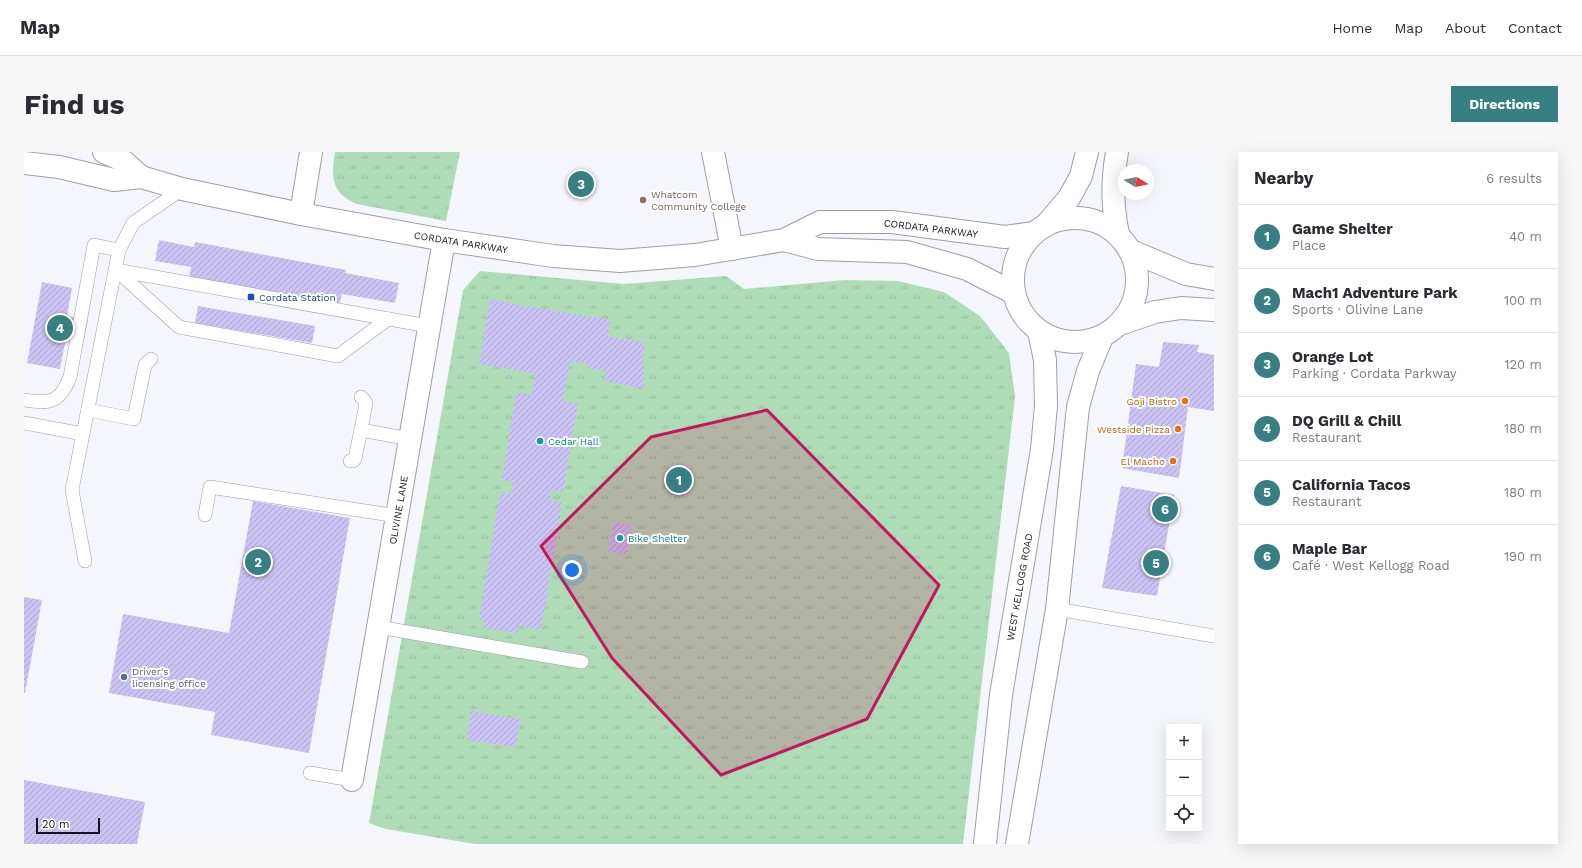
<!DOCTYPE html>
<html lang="en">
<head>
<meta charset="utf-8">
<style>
	body { margin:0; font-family:"Work Sans",sans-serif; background:#f7f7f7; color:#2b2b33 }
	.controls { position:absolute; right:12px; bottom:12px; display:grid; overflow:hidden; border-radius:0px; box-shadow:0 4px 16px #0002 }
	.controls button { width:36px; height:36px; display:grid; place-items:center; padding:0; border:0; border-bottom:1px solid #e1e1e2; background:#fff; color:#2b2b33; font:20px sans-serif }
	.compass { position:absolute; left:1094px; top:12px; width:36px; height:36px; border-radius:50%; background:#fff; box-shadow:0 4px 16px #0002; rotate:100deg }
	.scale { position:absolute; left:12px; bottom:10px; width:64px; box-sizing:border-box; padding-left:4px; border:2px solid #121214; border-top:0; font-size:11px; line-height:14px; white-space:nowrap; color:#121214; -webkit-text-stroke:3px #fff; paint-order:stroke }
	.you { position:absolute; left:548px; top:418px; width:14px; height:14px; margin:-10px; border:3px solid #fff; border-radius:50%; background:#1a73e8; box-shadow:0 0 0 6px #1a73e833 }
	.badge { display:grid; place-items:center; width:26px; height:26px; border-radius:50%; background:#377f83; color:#fff; font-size:13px; font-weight:700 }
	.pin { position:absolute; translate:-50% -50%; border:2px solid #fff; box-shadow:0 1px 4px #0006 }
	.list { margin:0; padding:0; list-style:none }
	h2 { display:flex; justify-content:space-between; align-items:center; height:52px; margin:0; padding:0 16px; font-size:17px }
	h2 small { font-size:13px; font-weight:400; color:#7c7c81 }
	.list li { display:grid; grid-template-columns:26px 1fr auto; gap:12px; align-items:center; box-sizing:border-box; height:64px; padding:0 16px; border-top:1px solid #e1e1e2 }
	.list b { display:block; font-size:15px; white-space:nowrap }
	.list p { margin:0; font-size:13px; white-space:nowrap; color:#7c7c81 }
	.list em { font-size:13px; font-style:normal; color:#7c7c81 }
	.icon { flex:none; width:22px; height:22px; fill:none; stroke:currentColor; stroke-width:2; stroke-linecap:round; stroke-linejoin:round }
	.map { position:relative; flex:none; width:1190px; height:692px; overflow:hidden; border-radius:0px }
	header { display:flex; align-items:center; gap:24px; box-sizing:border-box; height:56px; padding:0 20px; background:#fff; border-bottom:1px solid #e1e1e2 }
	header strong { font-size:19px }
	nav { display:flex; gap:22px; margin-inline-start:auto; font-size:14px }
	.intro { display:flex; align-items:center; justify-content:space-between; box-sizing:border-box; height:96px; padding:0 24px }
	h1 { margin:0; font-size:28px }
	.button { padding:10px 18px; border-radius:0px; background:#377f83; color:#fff; font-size:14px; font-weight:700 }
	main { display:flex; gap:24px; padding:0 24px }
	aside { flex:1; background:#fff; border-radius:0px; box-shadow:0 4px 16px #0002 }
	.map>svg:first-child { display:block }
	.grass { fill:url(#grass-tufts) }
	.building { fill:url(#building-hatch) }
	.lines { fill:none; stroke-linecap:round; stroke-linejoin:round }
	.lane-casing { stroke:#9e9ea4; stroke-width:14 }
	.street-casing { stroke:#9e9ea4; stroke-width:24 }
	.secondary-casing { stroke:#9e9ea4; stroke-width:24 }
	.lane { stroke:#fff; stroke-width:13 }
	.street { stroke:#fff; stroke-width:22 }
	.secondary { stroke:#fff; stroke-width:22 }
	.marked { fill:#c2185b; fill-opacity:0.2; stroke:#c2185b; stroke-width:3; stroke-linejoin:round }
	.education-dot { fill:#8d6e63; stroke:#fff; stroke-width:1.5 }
	.transit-dot { fill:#1a4fb4; stroke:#fff; stroke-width:1.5 }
	.food-dot { fill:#e8710a; stroke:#fff; stroke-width:1.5 }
	.culture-dot { fill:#0f9aa8; stroke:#fff; stroke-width:1.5 }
	.service-dot { fill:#5c6f8a; stroke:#fff; stroke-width:1.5 }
	.labels { text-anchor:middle; stroke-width:4; stroke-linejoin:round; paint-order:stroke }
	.education-label { font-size:10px; fill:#785e54; stroke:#fff; text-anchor:start }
	.street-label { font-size:10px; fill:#121214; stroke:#fff }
	.transit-label { font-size:10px; fill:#164399; stroke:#fff; text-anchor:start }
	.food-label { font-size:10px; fill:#c56008; stroke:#fff; text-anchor:end }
	.culture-label { font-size:10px; fill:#0d838f; stroke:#fff; text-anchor:start }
	.service-label { font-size:10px; fill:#4e5e75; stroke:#fff; text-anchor:start }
</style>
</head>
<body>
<header>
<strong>Map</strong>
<nav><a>Home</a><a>Map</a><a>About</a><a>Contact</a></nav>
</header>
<div class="intro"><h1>Find us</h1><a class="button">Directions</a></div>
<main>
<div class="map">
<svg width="1190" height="692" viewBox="0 0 1190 692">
	<defs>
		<pattern id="grass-tufts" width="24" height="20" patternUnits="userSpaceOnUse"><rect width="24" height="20" fill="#aedcb7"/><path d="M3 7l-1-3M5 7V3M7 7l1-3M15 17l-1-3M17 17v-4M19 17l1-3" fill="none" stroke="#95bc9c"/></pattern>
		<pattern id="building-hatch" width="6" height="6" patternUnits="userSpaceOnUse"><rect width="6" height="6" fill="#cac3f3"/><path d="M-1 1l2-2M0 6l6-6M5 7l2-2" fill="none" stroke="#aca6cf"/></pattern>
	</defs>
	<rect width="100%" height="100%" fill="#f5f5fc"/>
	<g class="grass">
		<path d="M311 0H436L422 69 333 52C307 41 307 26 311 0Z"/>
		<polygon points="456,119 600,132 702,124 720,137 821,128 874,129 920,140 956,164 985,201 991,245 939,692 451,692 362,677 345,671 439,138"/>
	</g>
	<g class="building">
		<polygon points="135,88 170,95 171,90 322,118 321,121 375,131 371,151 318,142 315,153 165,125 167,115 131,109"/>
		<polygon points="18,130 48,136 43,164 64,168 60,188 42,185 36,217 3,211"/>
		<polygon points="466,148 586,168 583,184 619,190 620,236 580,229 582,219 564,216 565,212 546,209 539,249 554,251 539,340 527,338 526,348 538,351 517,478 494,474 493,481 458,476 460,468 455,467 476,341 487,342 489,329 478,328 492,240 508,243 511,221 455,212"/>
		<polygon points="174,154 291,174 288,191 171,171"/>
		<polygon points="1139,190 1175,193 1173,200 1190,203 1190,259 1164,255 1155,326 1098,316 1112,212 1135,215"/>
		<polygon points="648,311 668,314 663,345 643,342"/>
		<polygon points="1097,334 1150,343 1133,444 1078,436"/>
		<polygon points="229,349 326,366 285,601 187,583 191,560 85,541 99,462 205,481"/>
		<polygon points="590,370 608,373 603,403 584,399"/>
		<polygon points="0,445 18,448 1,541 0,541"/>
		<polygon points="447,559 496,567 492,595 443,588"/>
		<polygon points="0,628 121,650 113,692 0,692"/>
	</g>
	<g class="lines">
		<g class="lane-casing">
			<g id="lane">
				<polyline points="92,118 404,174"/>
				<polyline points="92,118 155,175 314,204 364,167"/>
				<path d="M0 248C26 252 36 251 46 225L70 93 95 98"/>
				<polyline points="64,258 110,267 121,213 127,207"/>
				<polyline points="0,271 59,282"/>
				<polyline points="337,278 386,287"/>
				<polyline points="326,309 329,309 331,307 342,252 340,248 337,245"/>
				<polyline points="181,363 186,335 373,364"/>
				<polyline points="61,409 48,338 95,98 109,71 158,37"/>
				<polyline points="1033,457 1190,484"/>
				<polyline points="354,475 558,510"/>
				<polyline points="286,621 328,628"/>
			</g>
		</g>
		<g class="street-casing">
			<g id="street">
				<polyline points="689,0 708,97"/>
				<polyline points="277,62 287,0"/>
				<polyline points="328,628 420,88"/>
			</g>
		</g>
		<g class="secondary-casing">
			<g id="secondary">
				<polyline points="80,0 98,8 117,25"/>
				<path d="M1093 0C1088 30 1088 53 1094 82"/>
				<polyline points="0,11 35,15 90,28 117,25 158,37 277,62 420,88 529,104 596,109 671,103 760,88 796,70 868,70 981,85 1010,81"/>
				<circle cx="1051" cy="128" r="62"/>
				<polyline points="1022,73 1045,46 1057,24 1063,0"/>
				<polyline points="760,88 794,97 883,100 943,117 990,141"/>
				<polyline points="1107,99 1162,122 1190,127"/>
				<polyline points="1096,172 1131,160 1157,156 1190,158"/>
				<polyline points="961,692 977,543 1018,297 1022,254 1021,208 1015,179"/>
				<polyline points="993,692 1033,457 1054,255 1064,219 1078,185"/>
			</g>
		</g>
		<use href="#lane" class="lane"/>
		<use href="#street" class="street"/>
		<use href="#secondary" class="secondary"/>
	</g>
	<path class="marked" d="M743 258 915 433 843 567 697 623 588 506 517 394 627 285Z"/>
	<circle class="education-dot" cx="619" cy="48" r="4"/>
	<rect class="transit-dot" x="223" y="141" width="8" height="8" rx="2"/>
	<g class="food-dot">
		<circle cx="1161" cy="249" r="4"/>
		<circle cx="1154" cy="277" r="4"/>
		<circle cx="1149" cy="309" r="4"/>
	</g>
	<g class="culture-dot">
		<circle cx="516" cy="289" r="4"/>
		<circle cx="596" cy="386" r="4"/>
	</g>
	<circle class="service-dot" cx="100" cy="525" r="4"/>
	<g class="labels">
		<g class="education-label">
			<text x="627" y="46">Whatcom<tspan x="627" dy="12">Community College</tspan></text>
		</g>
		<g class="street-label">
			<text transform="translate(907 76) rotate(7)" y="4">CORDATA PARKWAY</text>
			<text transform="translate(437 90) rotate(9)" y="4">CORDATA PARKWAY</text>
			<text transform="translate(374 358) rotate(-80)" y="4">OLIVINE LANE</text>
			<text transform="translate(995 435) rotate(-80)" y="4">WEST KELLOGG ROAD</text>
		</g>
		<g class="transit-label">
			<text x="235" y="149">Cordata Station</text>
		</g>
		<g class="food-label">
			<text x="1153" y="253">Goji Bistro</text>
			<text x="1146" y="281">Westside Pizza</text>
			<text x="1141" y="313">El Macho</text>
		</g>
		<g class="culture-label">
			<text x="524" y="293">Cedar Hall</text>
			<text x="604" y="390">Bike Shelter</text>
		</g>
		<g class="service-label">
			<text x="108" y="523">Driver's<tspan x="108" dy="12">licensing office</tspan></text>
		</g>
	</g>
</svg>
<div class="controls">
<button>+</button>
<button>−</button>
<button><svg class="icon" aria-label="locate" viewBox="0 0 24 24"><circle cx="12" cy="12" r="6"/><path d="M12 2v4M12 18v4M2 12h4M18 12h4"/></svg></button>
</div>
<svg class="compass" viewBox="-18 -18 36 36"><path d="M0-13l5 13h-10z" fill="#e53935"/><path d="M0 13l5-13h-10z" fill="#7c7c81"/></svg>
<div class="scale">20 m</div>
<div class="you"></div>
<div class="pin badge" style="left:655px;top:328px">1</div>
<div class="pin badge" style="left:234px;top:410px">2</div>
<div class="pin badge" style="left:557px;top:32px">3</div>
<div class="pin badge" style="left:36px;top:176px">4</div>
<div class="pin badge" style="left:1132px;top:411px">5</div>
<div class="pin badge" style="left:1141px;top:357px">6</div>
</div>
<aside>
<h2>Nearby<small>6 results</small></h2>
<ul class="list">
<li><span class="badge">1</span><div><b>Game Shelter</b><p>Place</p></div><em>40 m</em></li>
<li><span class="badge">2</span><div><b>Mach1 Adventure Park</b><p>Sports · Olivine Lane</p></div><em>100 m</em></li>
<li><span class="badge">3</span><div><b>Orange Lot</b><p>Parking · Cordata Parkway</p></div><em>120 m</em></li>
<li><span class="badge">4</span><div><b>DQ Grill &amp; Chill</b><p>Restaurant</p></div><em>180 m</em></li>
<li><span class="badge">5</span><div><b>California Tacos</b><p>Restaurant</p></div><em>180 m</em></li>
<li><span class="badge">6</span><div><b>Maple Bar</b><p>Café · West Kellogg Road</p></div><em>190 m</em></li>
</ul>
</aside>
</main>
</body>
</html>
